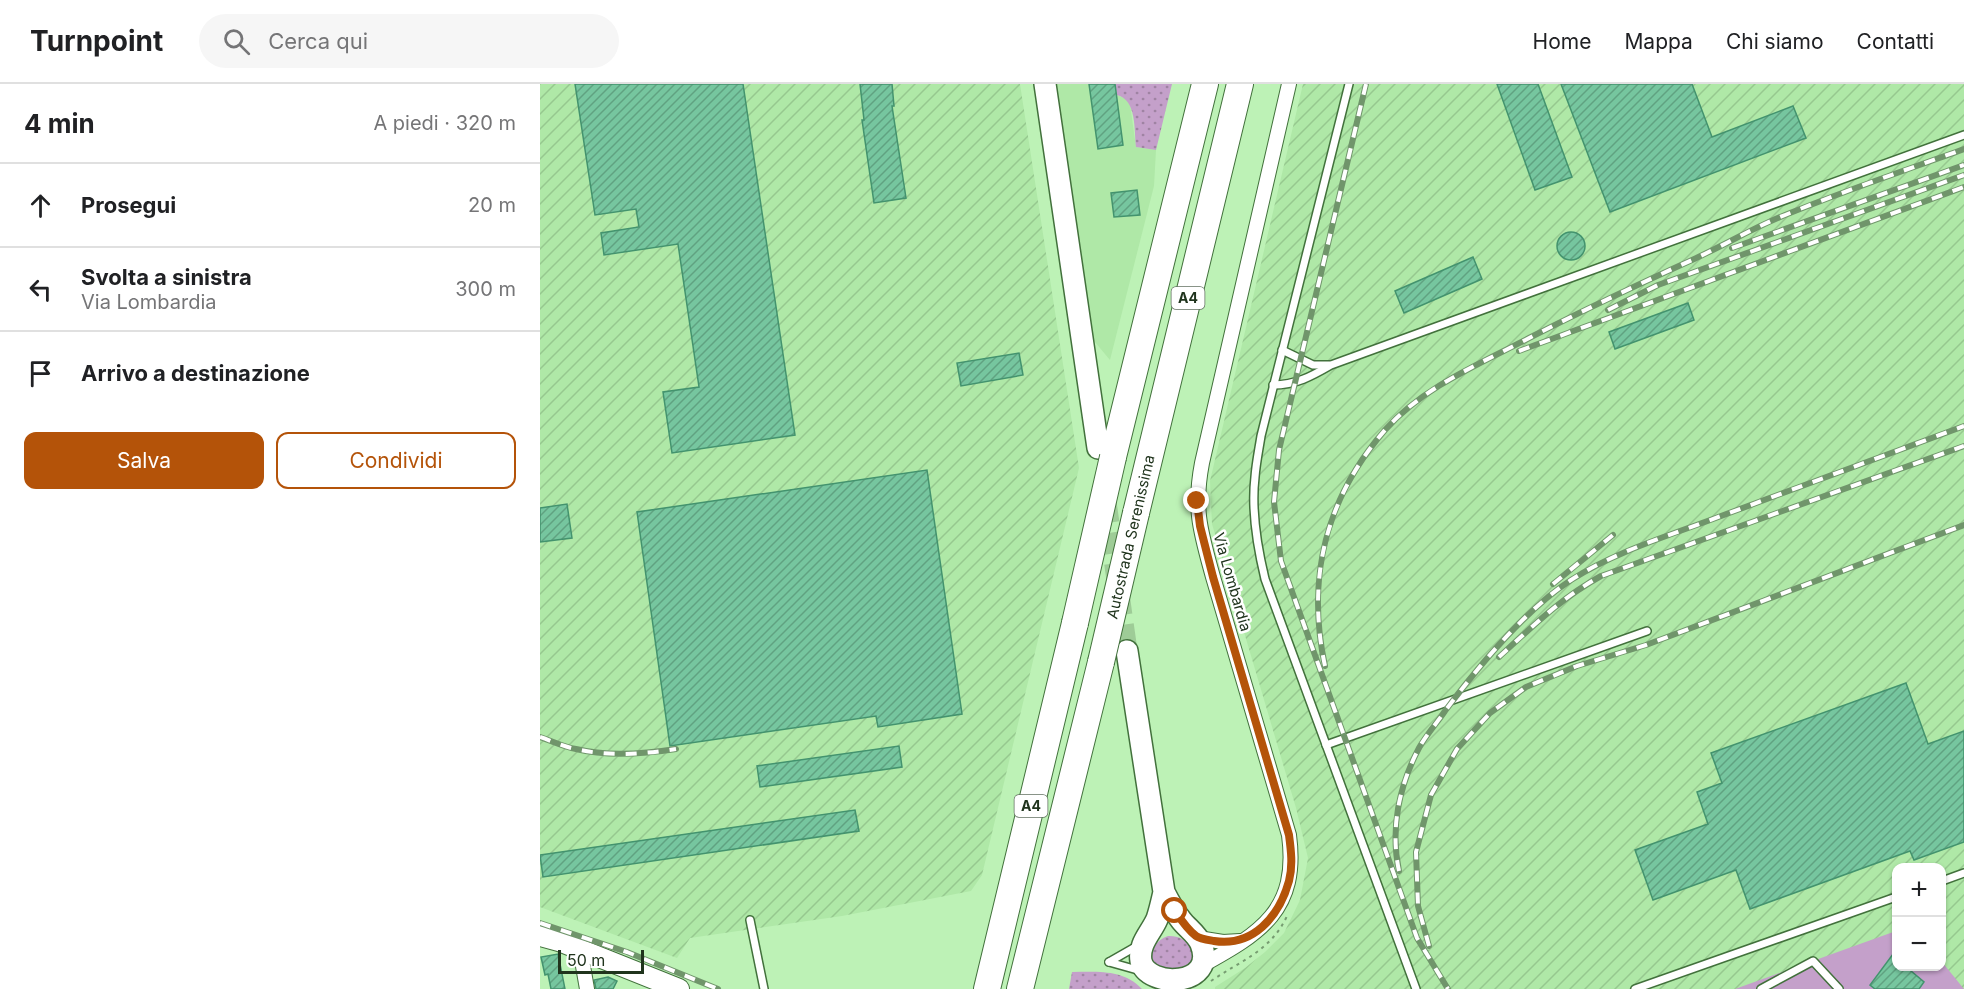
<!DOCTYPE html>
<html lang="it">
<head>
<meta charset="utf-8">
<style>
	body { margin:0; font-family:Inter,sans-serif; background:#f6f6f6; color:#202124 }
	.controls { position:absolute; right:18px; bottom:18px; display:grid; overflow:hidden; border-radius:12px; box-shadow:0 2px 4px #0004 }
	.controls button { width:54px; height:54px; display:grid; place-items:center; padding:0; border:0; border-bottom:2px solid #e0e0e0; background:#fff; color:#202124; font:30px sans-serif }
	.scale { position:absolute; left:18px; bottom:15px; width:86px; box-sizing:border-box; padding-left:6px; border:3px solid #20341d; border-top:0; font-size:16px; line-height:21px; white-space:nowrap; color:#20341d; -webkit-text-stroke:4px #fff; paint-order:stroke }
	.stop { position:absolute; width:18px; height:18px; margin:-14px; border:4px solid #b45309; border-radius:50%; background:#fff }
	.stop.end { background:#b45309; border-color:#fff; box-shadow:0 2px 6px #0008 }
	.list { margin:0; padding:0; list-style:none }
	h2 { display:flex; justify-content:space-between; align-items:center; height:78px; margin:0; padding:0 24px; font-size:26px }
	h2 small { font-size:20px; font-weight:400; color:#757577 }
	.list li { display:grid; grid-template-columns:39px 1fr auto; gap:18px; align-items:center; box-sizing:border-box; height:84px; padding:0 24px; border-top:2px solid #e0e0e0 }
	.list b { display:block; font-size:22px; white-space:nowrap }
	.list p { margin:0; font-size:20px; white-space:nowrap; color:#757577 }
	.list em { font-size:20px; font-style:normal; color:#757577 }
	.actions { display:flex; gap:12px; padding:18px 24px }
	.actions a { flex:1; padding:14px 0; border:2px solid #b45309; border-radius:12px; text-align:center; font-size:21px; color:#b45309 }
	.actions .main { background:#b45309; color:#fff }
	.icon { flex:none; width:33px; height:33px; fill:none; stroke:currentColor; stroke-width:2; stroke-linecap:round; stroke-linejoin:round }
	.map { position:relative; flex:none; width:1424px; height:905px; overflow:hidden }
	header { display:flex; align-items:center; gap:36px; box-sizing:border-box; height:84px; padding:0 30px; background:#fff; border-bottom:2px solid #e0e0e0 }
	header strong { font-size:28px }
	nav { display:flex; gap:33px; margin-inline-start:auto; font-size:21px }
	.search { width:420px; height:54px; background:#f6f6f6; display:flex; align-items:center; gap:15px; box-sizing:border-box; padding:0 21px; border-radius:33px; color:#757577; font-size:22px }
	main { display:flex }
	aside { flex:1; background:#fff }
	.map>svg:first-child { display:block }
	.built { fill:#afe8a7 }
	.industrial { fill:url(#industrial-furrows); fill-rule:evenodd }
	.grass { fill:url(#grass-dots) }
	.park { fill:#c4a0ca }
	.building { fill:url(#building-hatch); stroke:#43936e; stroke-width:1.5 }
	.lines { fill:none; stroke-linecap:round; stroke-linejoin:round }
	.primary-tunnel { stroke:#9ecc97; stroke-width:21; stroke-dasharray:21 10; stroke-linecap:butt }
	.lane-casing { stroke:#42713c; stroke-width:10 }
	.street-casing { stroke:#42713c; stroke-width:16 }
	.secondary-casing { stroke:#42713c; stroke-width:22 }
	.primary-casing { stroke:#42713c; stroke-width:24 }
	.highway-casing { stroke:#42713c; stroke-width:28 }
	.path { stroke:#769c71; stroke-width:2; stroke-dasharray:3 4.5; stroke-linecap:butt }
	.lane { stroke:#fff; stroke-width:7 }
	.street { stroke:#fff; stroke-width:14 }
	.secondary { stroke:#fff; stroke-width:20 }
	.primary { stroke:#fff; stroke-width:21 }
	.highway { stroke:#fff; stroke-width:26 }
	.rail-casing { stroke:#70956b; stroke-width:6 }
	.rail { stroke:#fff; stroke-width:4; stroke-dasharray:11; stroke-linecap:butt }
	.highway-bridge-casing { stroke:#42713c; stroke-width:28; stroke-linecap:butt }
	.highway-bridge { stroke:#fff; stroke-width:26 }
	.route { stroke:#b45309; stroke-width:8 }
	.labels { text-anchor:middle; stroke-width:5; stroke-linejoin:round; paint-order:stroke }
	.shield { fill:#fff; stroke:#637161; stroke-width:1.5 }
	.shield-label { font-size:14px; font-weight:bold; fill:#20341d }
	.street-label { font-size:15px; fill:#20341d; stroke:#fff }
</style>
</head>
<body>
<header>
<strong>Turnpoint</strong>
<div class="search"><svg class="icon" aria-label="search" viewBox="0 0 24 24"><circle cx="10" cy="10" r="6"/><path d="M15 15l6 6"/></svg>Cerca qui</div>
<nav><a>Home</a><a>Mappa</a><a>Chi siamo</a><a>Contatti</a></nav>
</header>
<main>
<aside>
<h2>4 min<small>A piedi · 320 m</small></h2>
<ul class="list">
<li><svg class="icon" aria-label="ahead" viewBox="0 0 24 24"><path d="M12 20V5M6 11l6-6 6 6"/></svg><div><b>Prosegui</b></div><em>20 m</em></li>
<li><svg class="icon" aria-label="left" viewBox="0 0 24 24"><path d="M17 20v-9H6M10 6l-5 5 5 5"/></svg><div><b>Svolta a sinistra</b><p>Via Lombardia</p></div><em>300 m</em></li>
<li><svg class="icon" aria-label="arrive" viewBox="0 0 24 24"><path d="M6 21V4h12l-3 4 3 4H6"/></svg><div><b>Arrivo a destinazione</b></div></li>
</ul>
<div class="actions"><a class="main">Salva</a><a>Condividi</a></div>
</aside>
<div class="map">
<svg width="1424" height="905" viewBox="0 0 1424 905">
	<defs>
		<pattern id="industrial-furrows" width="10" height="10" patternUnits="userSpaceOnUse" patternTransform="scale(1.5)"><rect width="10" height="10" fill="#afe8a7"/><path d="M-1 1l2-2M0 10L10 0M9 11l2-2" fill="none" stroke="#96c88f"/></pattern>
		<pattern id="grass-dots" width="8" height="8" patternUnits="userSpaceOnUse" patternTransform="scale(1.5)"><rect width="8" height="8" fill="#c4a0ca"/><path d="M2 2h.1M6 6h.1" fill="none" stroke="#9f83a3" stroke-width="1.8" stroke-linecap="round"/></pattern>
		<pattern id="building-hatch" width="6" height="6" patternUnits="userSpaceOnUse" patternTransform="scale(1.5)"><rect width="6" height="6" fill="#76c69f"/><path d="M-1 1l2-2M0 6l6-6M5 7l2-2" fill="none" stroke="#60a281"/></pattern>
	</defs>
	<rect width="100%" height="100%" fill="#bdf2b6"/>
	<polygon class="built" points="509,0 575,0 577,11 586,15 590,20 596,63 616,66 614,102 570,276 545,246"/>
	<g class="industrial">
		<polygon points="0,0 480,0 539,384 442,791 431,807 302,832 150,854 137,874 0,823"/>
		<path d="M763 0H1424V905H675V903L705 884 725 868 744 849 760 816 768 774 756 724 672 440 670 397ZM1356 784H1402V882H1356Z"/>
	</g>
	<g class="grass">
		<path d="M575 0H632L616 66 596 63C594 46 597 16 577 11Z"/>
		<path d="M628 852C647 851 657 866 650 883L632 893 612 877C611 865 616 856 628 852Z"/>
		<path d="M532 888C557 888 583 885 602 905H529Z"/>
	</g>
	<polygon class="park" points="1356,847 1356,882 1402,882 1402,878 1424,905 1195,905"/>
	<g class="building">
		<polygon points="35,0 203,0 255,351 132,369 123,308 159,303 138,160 64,171 61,149 99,143 96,125 55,131"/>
		<polygon points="320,0 352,0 354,22 352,22 366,114 334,119 322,36 324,36"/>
		<polygon points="549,0 575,0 583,61 558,65"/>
		<polygon points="957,0 998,0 1032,93 995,106"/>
		<polygon points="1021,0 1152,0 1172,53 1253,22 1266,54 1070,128"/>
		<polygon points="597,106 600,131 574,133 571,109"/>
		<circle cx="1031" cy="162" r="14"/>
		<polygon points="933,173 942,195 864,229 855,207"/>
		<polygon points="1148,219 1154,236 1075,265 1069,248"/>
		<polygon points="479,269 483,291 421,302 417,279"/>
		<polygon points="387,386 422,630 338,643 336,632 130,662 97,428"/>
		<polygon points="27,420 32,454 0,458 0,424"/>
		<polygon points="1366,599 1388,660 1424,647 1424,758 1374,776 1370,767 1210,825 1196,786 1113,816 1095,766 1168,740 1157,708 1182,699 1171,669"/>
		<polygon points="359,662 362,683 220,703 217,682"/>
		<polygon points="315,726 319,747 3,793 0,771"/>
		<polygon points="1356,866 1356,882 1365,882 1384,898 1379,905 1335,905 1330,901"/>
		<polygon points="18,870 25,905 11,905 8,890 5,891 1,873"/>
		<polygon points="68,893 77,897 73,905 56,905 54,896"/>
	</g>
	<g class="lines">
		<polyline class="primary-tunnel" points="566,418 587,567"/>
		<g class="lane-casing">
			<g id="lane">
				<path d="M809 0 721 352C719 365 716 379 715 393 711 427 717 462 725 495L876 905"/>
				<polyline points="742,266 773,281 789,281"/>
				<path d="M733 301C756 301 772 292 791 281L1424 51"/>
				<polyline points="786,661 1107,547"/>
				<polyline points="1402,797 1424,789"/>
				<polyline points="210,836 224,905"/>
				<polyline points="569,878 597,862"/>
				<polyline points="569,878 601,887"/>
				<polyline points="1095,905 1356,813"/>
				<polyline points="1221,905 1273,877 1299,905"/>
			</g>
		</g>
		<g class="street-casing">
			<g id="street">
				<polyline points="658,854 683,858 700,857"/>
				<polyline points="40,865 47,905"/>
				<path d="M661 882C721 849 759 826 749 751L673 493C661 449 653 426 662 379L749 0"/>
			</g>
		</g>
		<g class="secondary-casing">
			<polyline id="secondary" points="0,852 19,857 139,905"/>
		</g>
		<g class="primary-casing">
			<g id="primary">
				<polyline points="505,0 558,364"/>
				<path d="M587 567 624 808C622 817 620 826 617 835 611 849 598 860 601 877 607 905 678 903 661 860 657 850 647 844 641 836 634 827 629 818 624 808"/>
			</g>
		</g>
		<g class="highway-casing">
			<g id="highway">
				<polyline points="573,373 665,0"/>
				<polyline points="596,429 700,0"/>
				<polyline points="447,905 535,539"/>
				<polyline points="480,905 561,578"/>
			</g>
		</g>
		<path class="path" d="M671 897C700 877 731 867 747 832"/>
		<use href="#lane" class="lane"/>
		<use href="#street" class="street"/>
		<use href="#secondary" class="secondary"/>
		<use href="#primary" class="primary"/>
		<use href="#highway" class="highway"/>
		<g class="rail-casing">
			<g id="rail">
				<polyline points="826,0 739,366 734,418 741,477 877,854 908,905"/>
				<polyline points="1192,164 1424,81"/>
				<polyline points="1068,226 1118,201 1424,91"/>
				<polyline points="979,267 1424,103"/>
				<polyline points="1013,500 1073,451"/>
				<path d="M959 573C993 542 1021 514 1061 492L1424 362"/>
				<path d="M785 582C766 494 786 414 845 346 884 302 942 279 993 252 1046 225 1099 200 1152 176 1185 161 1216 142 1250 129 1307 106 1366 86 1424 65"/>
				<path d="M0 653C12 657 24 663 36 665 69 673 104 670 136 665"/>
				<path d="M859 787C850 745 859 702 879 664 886 651 897 639 905 627 938 583 985 526 1031 496 1076 467 1131 451 1181 432 1262 402 1343 372 1424 342"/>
				<polyline points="0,839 87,868 178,905"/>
				<polyline points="889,862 878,822 876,768 891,711 917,665 950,629 986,603 1037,582 1106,561 1424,441"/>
			</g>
		</g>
		<use href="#rail" class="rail"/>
		<g class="highway-bridge-casing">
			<g id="highway-bridge">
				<polyline points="535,539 573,373"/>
				<polyline points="561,578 596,429"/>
			</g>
		</g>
		<use href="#highway-bridge" class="highway-bridge"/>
	</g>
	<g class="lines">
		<path class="route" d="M635 827C641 836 648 846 656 852 660 855 668 856 674 857 713 863 739 833 749 797 753 782 751 766 749 751L673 493 660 442 657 417"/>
	</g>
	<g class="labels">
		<g class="shield">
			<rect x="631.5" y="203" width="33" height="22" rx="4.5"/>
			<rect x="474.5" y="711" width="33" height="22" rx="4.5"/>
		</g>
		<g class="shield-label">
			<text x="648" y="219">A4</text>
			<text x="491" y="727">A4</text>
		</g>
		<g class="street-label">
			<text transform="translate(591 453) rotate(-77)" y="5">Autostrada Serenissima</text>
			<text transform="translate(692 498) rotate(74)" y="5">Via Lombardia</text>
		</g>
	</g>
</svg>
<div class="controls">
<button>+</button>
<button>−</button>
</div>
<div class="scale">50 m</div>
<div class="stop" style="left:635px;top:827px"></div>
<div class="stop end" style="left:657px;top:417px"></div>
</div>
</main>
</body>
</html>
